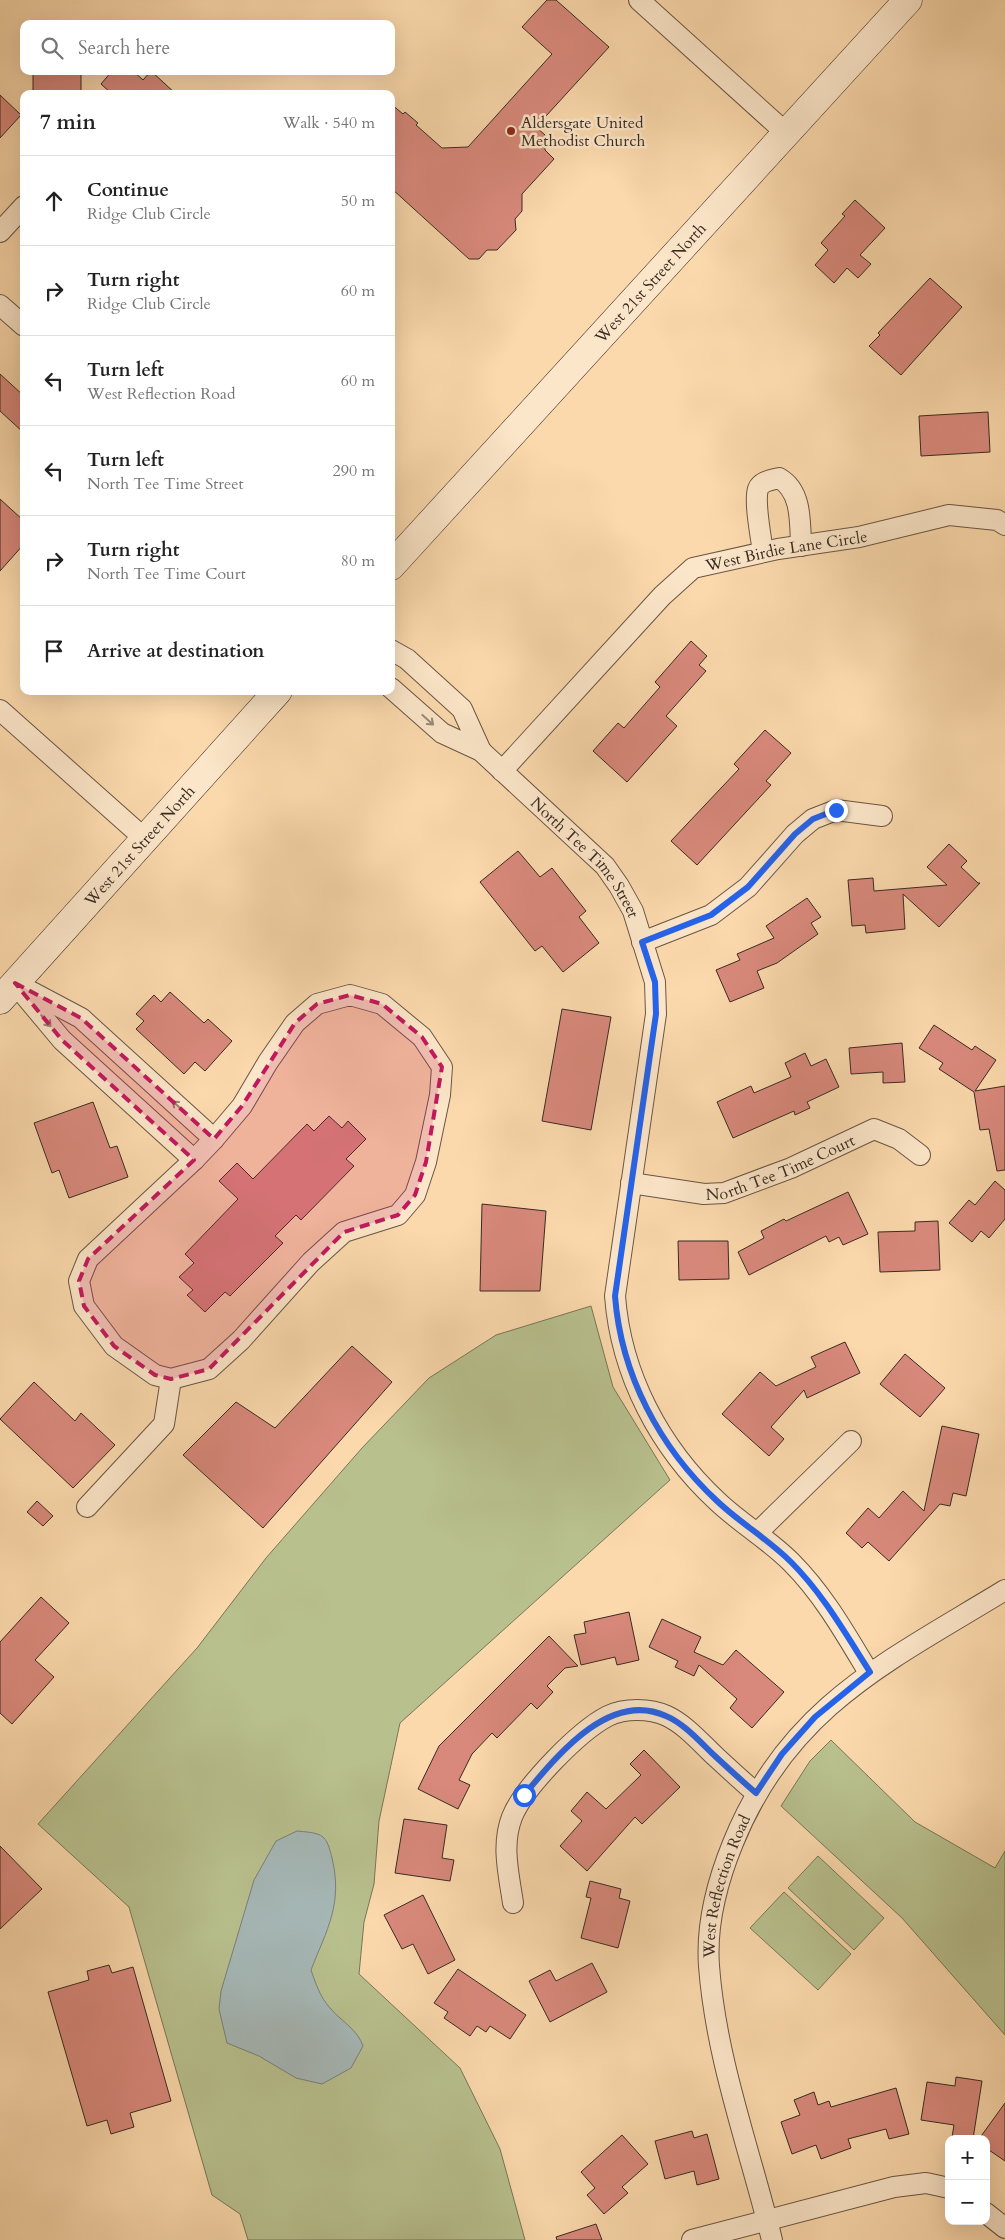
<!DOCTYPE html>
<html lang="en">
<head>
<meta charset="utf-8">
<style>
	body { margin:0; font-family:Cardo,serif; background:#f6f6f6; color:#222 }
	.controls { position:absolute; right:15px; bottom:15px; display:grid; overflow:hidden; border-radius:10px; box-shadow:0 5px 20px #0002 }
	.controls button { width:45px; height:45px; display:grid; place-items:center; padding:0; border:0; border-bottom:1px solid #e0e0e0; background:#fff; color:#222; font:25px sans-serif }
	.stop { position:absolute; width:15px; height:15px; margin:-11px; border:4px solid #2563eb; border-radius:50%; background:#fff }
	.stop.end { background:#2563eb; border-color:#fff; box-shadow:0 1px 5px #0008 }
	.list { margin:0; padding:0; list-style:none }
	h2 { display:flex; justify-content:space-between; align-items:center; height:65px; margin:0; padding:0 20px; font-size:21px }
	h2 small { font-size:16px; font-weight:400; color:#767676 }
	.list li { display:grid; grid-template-columns:32px 1fr auto; gap:15px; align-items:center; box-sizing:border-box; height:90px; padding:0 20px; border-top:1px solid #e0e0e0 }
	.list b { display:block; font-size:19px; white-space:nowrap }
	.list p { margin:0; font-size:16px; white-space:nowrap; color:#767676 }
	.list em { font-size:16px; font-style:normal; color:#767676 }
	.icon { flex:none; width:28px; height:28px; fill:none; stroke:currentColor; stroke-width:2; stroke-linecap:round; stroke-linejoin:round }
	.map { position:relative; flex:none; width:1005px; height:2240px; overflow:hidden }
	.search { position:absolute; background:#fff; box-shadow:0 5px 20px #0002; left:20px; top:20px; width:375px; height:55px; display:flex; align-items:center; gap:12px; box-sizing:border-box; padding:0 18px; border-radius:10px; color:#767676; font-size:19px }
	.panel { position:absolute; background:#fff; box-shadow:0 5px 20px #0002; left:20px; top:90px; width:375px; height:605px; border-radius:10px }
	.map>svg:first-child { display:block }
	.green { fill:#b8c08e; stroke:#787658 }
	.water { fill:#a5b7b6; stroke:#797f7b }
	.building { fill:#d9897c; stroke:#382b22 }
	.lines { fill:none; stroke-linecap:round; stroke-linejoin:round }
	.minor-casing { stroke:#695644; stroke-width:22 }
	.secondary-casing { stroke:#382b22; stroke-width:29 }
	.minor { stroke:#fce6c9; stroke-width:20 }
	.secondary { stroke:#fce6c9; stroke-width:28 }
	.oneway { stroke:#9a8876 }
	.route { stroke:#2563eb; stroke-width:6 }
	.marked { fill:#c2185b; fill-opacity:0.2; stroke:#c2185b; stroke-width:4; stroke-dasharray:10 6; stroke-linejoin:round }
	.poi-dot { fill:#8f2418; stroke:#fce6c9; stroke-width:2 }
	.labels { text-anchor:middle; stroke-width:5; stroke-linejoin:round; paint-order:stroke }
	.poi-label { font-size:16px; fill:#382b22; stroke:#fce6c9; text-anchor:start }
	.street-label { font-size:16px; fill:#382b22; stroke:#fce6c9 }
</style>
</head>
<body>
<div class="map">
<svg width="1005" height="2240" viewBox="0 0 1005 2240">
	<rect width="100%" height="100%" fill="#fbd9ac"/>
	<filter id="stains"><feTurbulence type="fractalNoise" baseFrequency=".004" numOctaves="4"/><feColorMatrix values="0 0 0 0 .2 0 0 0 0 .09 0 0 0 0 .02 0 0 0 .5 -.17"/></filter>
	<radialGradient id="worn" r=".72"><stop offset=".6" stop-color="#630" stop-opacity="0"/><stop offset="1" stop-color="#630" stop-opacity=".3"/></radialGradient>
	<g class="green">
		<polygon points="591,1306 613,1387 670,1480 400,1723 379,1821 374,1884 364,1922 359,1974 460,2068 500,2149 525,2240 248,2240 240,2214 212,2195 129,1907 38,1824 197,1648 266,1558 362,1448 429,1378 496,1335"/>
		<polygon points="831,1740 915,1822 995,1868 1005,1851 1005,2035 902,1918 781,1806 810,1761"/>
		<polygon points="818,1856 884,1918 854,1950 788,1888"/>
		<polygon points="784,1892 851,1954 818,1990 750,1928"/>
	</g>
	<path class="water" d="M297 1831C305 1832 317 1832 323 1837 329 1843 330 1851 332 1858 343 1904 327 1929 311 1970 316 1984 320 1997 330 2008 341 2021 358 2030 363 2046L351 2068 322 2084 296 2078 259 2056 227 2043 219 2009 221 1991 254 1880 276 1841Z"/>
	<g class="building">
		<polygon points="547,0 556,0 609,47 536,127 545,135 545,150 554,159 522,194 522,211 515,219 516,230 497,250 487,250 479,259 469,259 391,188 391,104 403,114 405,112 418,123 416,125 442,148 468,147 552,54 522,27"/>
		<polygon points="33,71 81,71 81,94 33,91"/>
		<polygon points="112,71 133,71 143,80 151,71 176,94 112,94 101,84"/>
		<polygon points="0,95 21,115 0,138"/>
		<polygon points="855,200 885,228 860,255 871,264 858,278 847,268 834,283 815,265 828,250 821,243 845,216 842,214"/>
		<polygon points="930,278 962,307 901,375 869,346 880,335 878,333"/>
		<polygon points="0,374 24,396 24,433 0,411"/>
		<polygon points="988,412 990,452 921,456 919,416"/>
		<polygon points="0,499 24,521 24,544 0,571"/>
		<polygon points="691,641 707,656 699,665 706,671 666,716 677,726 627,782 593,751 618,723 624,728 660,687 655,682"/>
		<polygon points="765,730 791,753 766,781 771,785 697,865 671,841 739,769 734,764"/>
		<polygon points="949,844 967,861 961,867 978,883 980,883 939,927 903,894 905,929 866,933 865,925 852,926 848,880 873,878 874,891 947,885 927,867"/>
		<polygon points="518,851 540,877 552,868 586,911 579,917 599,943 563,972 542,946 535,951 480,882"/>
		<polygon points="807,898 821,917 811,923 818,934 777,963 757,971 764,988 730,1002 716,970 740,960 737,954 774,938 766,926"/>
		<polygon points="170,992 204,1023 208,1019 232,1041 205,1071 195,1062 184,1074 136,1029 144,1021 136,1014 154,995 161,1002"/>
		<polygon points="562,1009 611,1017 591,1130 542,1121"/>
		<polygon points="934,1025 972,1050 975,1046 996,1060 975,1091 1005,1086 1005,1170 997,1171 989,1129 980,1130 974,1092 939,1069 943,1063 919,1048"/>
		<polygon points="902,1043 905,1082 883,1083 883,1072 851,1074 849,1048"/>
		<polygon points="805,1053 811,1066 826,1059 839,1087 807,1102 810,1108 795,1115 794,1111 733,1138 717,1102 751,1086 754,1093 791,1077 785,1063"/>
		<polygon points="93,1102 110,1148 117,1146 128,1177 69,1198 59,1170 52,1173 34,1123"/>
		<polygon points="329,1116 342,1128 348,1121 366,1139 346,1159 354,1166 301,1220 296,1215 275,1236 283,1243 230,1296 225,1292 205,1312 187,1295 193,1290 179,1277 194,1263 185,1254 238,1199 219,1181 237,1163 253,1179 307,1124 314,1131"/>
		<polygon points="995,1181 1005,1190 1005,1219 989,1238 981,1231 972,1242 949,1223 969,1200 975,1205"/>
		<polygon points="848,1192 868,1234 843,1245 839,1237 829,1242 826,1236 749,1275 738,1252 764,1238 761,1231 784,1219 786,1221"/>
		<polygon points="482,1204 546,1211 540,1291 480,1291"/>
		<polygon points="938,1221 940,1270 880,1272 878,1232 915,1231 915,1222"/>
		<polygon points="678,1241 728,1241 729,1279 679,1280"/>
		<polygon points="845,1342 860,1373 807,1398 804,1390 771,1427 784,1439 769,1456 722,1414 760,1372 776,1386 816,1367 811,1357"/>
		<polygon points="352,1346 392,1382 263,1528 183,1455 236,1402 275,1428"/>
		<polygon points="905,1354 945,1388 920,1417 880,1384"/>
		<polygon points="34,1382 75,1421 81,1413 115,1445 73,1488 0,1419"/>
		<polygon points="942,1426 979,1434 966,1496 953,1493 950,1506 940,1504 889,1561 868,1542 862,1548 846,1533 868,1508 879,1518 903,1491 924,1511"/>
		<polygon points="37,1501 53,1516 43,1526 27,1512"/>
		<polygon points="41,1597 69,1623 35,1660 54,1677 12,1724 0,1713 0,1642"/>
		<polygon points="629,1612 639,1660 617,1665 615,1657 581,1665 574,1635 586,1633 584,1622"/>
		<polygon points="662,1619 701,1637 694,1652 723,1665 736,1650 784,1692 752,1728 730,1708 737,1699 699,1665 694,1676 675,1667 678,1661 649,1647"/>
		<polygon points="549,1636 578,1666 565,1668 547,1686 553,1692 537,1709 531,1703 497,1738 492,1733 472,1754 459,1780 470,1785 458,1809 418,1789 439,1746"/>
		<polygon points="644,1750 680,1787 642,1824 635,1817 587,1871 560,1846 582,1821 571,1811 587,1792 606,1809 641,1775 630,1764"/>
		<polygon points="404,1819 447,1825 442,1858 454,1860 450,1881 395,1873"/>
		<polygon points="0,1846 42,1889 0,1929"/>
		<polygon points="590,1881 621,1889 619,1898 630,1901 618,1948 581,1938 591,1898 586,1897"/>
		<polygon points="423,1895 455,1960 428,1974 413,1944 402,1949 384,1915"/>
		<polygon points="592,1963 607,1992 550,2022 529,1981 550,1970 556,1981"/>
		<polygon points="109,1965 112,1973 133,1967 171,2101 130,2113 134,2127 111,2134 107,2120 87,2126 48,1992 89,1980 87,1971"/>
		<polygon points="458,1969 526,2015 510,2039 490,2026 486,2032 477,2026 470,2036 444,2018 448,2012 434,2003"/>
		<polygon points="956,2077 982,2081 973,2139 952,2137 954,2125 921,2120 927,2082 955,2086"/>
		<polygon points="896,2088 909,2134 889,2139 886,2129 848,2139 851,2148 821,2159 816,2145 792,2154 781,2122 800,2115 794,2100 814,2092 818,2105 829,2101 831,2107"/>
		<polygon points="1005,2103 1005,2161 986,2148 986,2139 979,2139"/>
		<polygon points="692,2131 694,2138 707,2134 719,2179 697,2185 694,2171 665,2179 655,2141"/>
		<polygon points="622,2135 648,2164 622,2187 628,2193 604,2214 587,2195 595,2188 581,2172"/>
		<polygon points="596,2224 602,2240 557,2240 556,2237"/>
	</g>
	<g class="lines">
		<g class="minor-casing">
			<g id="minor">
				<polyline points="639,0 786,133"/>
				<polyline points="0,232 24,206"/>
				<polyline points="0,305 24,326"/>
				<path d="M763 552C761 537 754 502 758 489 761 481 772 480 779 478 802 491 800 522 801 546"/>
				<polyline points="391,650 407,659 462,709 481,751 442,733 391,688"/>
				<polyline points="0,710 145,839"/>
				<path id="s1" d="M481 751 605 866 619 886 633 911 655 982 656 1014 615 1296C621 1375 660 1448 717 1501 740 1523 768 1539 791 1562 823 1594 845 1633 869 1673"/>
				<path id="s2" d="M502 771 662 596 693 568 778 549 859 537 949 515 997 520 1005 525"/>
				<polyline points="642,942 711,915 748,887 795,834 813,819 836,810 882,816"/>
				<polyline points="15,983 81,1018 214,1139"/>
				<polyline points="21,991 62,1040 194,1160"/>
				<polygon points="350,995 382,1004 422,1037 442,1067 440,1095 426,1162 415,1195 398,1215 344,1232 311,1262 241,1340 209,1369 171,1379 155,1375 114,1346 84,1306 79,1281 88,1259 194,1160 214,1139 242,1106 268,1062 295,1023 317,1004"/>
				<path id="s3" d="M631 1183 704 1194 724 1193 791 1168 874 1129 899 1139 920 1155"/>
				<polyline points="87,1507 164,1424 171,1379"/>
				<polyline points="757,1533 851,1441"/>
				<path d="M513 1903C509 1875 501 1845 512 1817 524 1787 579 1731 608 1716 624 1708 650 1708 667 1716 686 1725 701 1743 716 1757 729 1769 742 1781 756 1793"/>
				<polyline points="986,2213 1005,2228"/>
				<polyline points="692,2240 894,2187 926,2183 949,2188"/>
				<path id="s4" d="M772 2240C750 2150 716 2060 709 1966 706 1924 717 1882 733 1843 788 1707 887 1662 1005 1590"/>
			</g>
		</g>
		<g class="secondary-casing">
			<g id="secondary">
				<path id="s5" d="M391 566 908 0"/>
				<path id="s6" d="M0 1000 278 691"/>
			</g>
		</g>
		<use href="#minor" class="minor"/>
		<use href="#secondary" class="secondary"/>
	</g>
	<defs><path id="oneway-shaft" d="M-6 0H5M1.5-3L5.5 0L1.5 3" fill="none" stroke-width="1.6" stroke-linecap="round" stroke-linejoin="round" transform="scale(1.25)"/></defs>
	<g class="oneway">
		<use href="#oneway-shaft" transform="translate(428 720) rotate(42)"/>
		<use href="#oneway-shaft" transform="translate(46 1021) rotate(50)"/>
		<use href="#oneway-shaft" transform="translate(178 1106) rotate(-138)"/>
	</g>
	<g class="lines">
		<path class="route" d="M524 1795C557 1756 609 1690 666 1716 685 1724 701 1743 716 1757 729 1769 742 1781 756 1793L782 1754 815 1717 870 1672C845 1633 823 1594 791 1562 768 1539 740 1523 717 1501 660 1448 621 1375 615 1296L656 1014 655 982 642 942 711 915 748 887 795 834 813 819 836 810"/>
	</g>
	<path class="marked" d="M15 983 81 1018 214 1139 242 1106 295 1023 317 1004 350 995 382 1004 422 1037 442 1067 426 1162 415 1195 398 1215 344 1232 209 1369 171 1379 155 1375 114 1346 84 1306 79 1281 88 1259 194 1160 62 1040Z"/>
	<circle class="poi-dot" cx="511" cy="131" r="5"/>
	<g class="labels">
		<g class="poi-label">
			<text x="521" y="128">Aldersgate United<tspan x="521" dy="18">Methodist Church</tspan></text>
		</g>
		<g class="street-label">
			<text dy="6" stroke="none"><textPath href="#s5" startOffset="384">West 21st Street North</textPath></text>
			<text dy="6" stroke="none"><textPath href="#s2" startOffset="374">West Birdie Lane Circle</textPath></text>
			<text dy="6" stroke="none"><textPath href="#s6" startOffset="208">West 21st Street North</textPath></text>
			<text dy="6" stroke="none"><textPath href="#s1" startOffset="150">North Tee Time Street</textPath></text>
			<text dy="6" stroke="none"><textPath href="#s3" startOffset="155">North Tee Time Court</textPath></text>
			<text dy="6" stroke="none"><textPath href="#s4" startOffset="364">West Reflection Road</textPath></text>
		</g>
	</g>
	<rect width="100%" height="100%" filter="url(#stains)"/>
	<rect width="100%" height="100%" fill="url(#worn)"/>
</svg>
<div class="controls">
<button>+</button>
<button>−</button>
</div>
<div class="stop" style="left:524px;top:1795px"></div>
<div class="stop end" style="left:836px;top:810px"></div>
<div class="search"><svg class="icon" aria-label="search" viewBox="0 0 24 24"><circle cx="10" cy="10" r="6"/><path d="M15 15l6 6"/></svg>Search here</div>
<section class="panel">
<h2>7 min<small>Walk · 540 m</small></h2>
<ul class="list">
<li><svg class="icon" aria-label="ahead" viewBox="0 0 24 24"><path d="M12 20V5M6 11l6-6 6 6"/></svg><div><b>Continue</b><p>Ridge Club Circle</p></div><em>50 m</em></li>
<li><svg class="icon" aria-label="right" viewBox="0 0 24 24"><path d="M7 20v-9h11M14 6l5 5-5 5"/></svg><div><b>Turn right</b><p>Ridge Club Circle</p></div><em>60 m</em></li>
<li><svg class="icon" aria-label="left" viewBox="0 0 24 24"><path d="M17 20v-9H6M10 6l-5 5 5 5"/></svg><div><b>Turn left</b><p>West Reflection Road</p></div><em>60 m</em></li>
<li><svg class="icon" aria-label="left" viewBox="0 0 24 24"><path d="M17 20v-9H6M10 6l-5 5 5 5"/></svg><div><b>Turn left</b><p>North Tee Time Street</p></div><em>290 m</em></li>
<li><svg class="icon" aria-label="right" viewBox="0 0 24 24"><path d="M7 20v-9h11M14 6l5 5-5 5"/></svg><div><b>Turn right</b><p>North Tee Time Court</p></div><em>80 m</em></li>
<li><svg class="icon" aria-label="arrive" viewBox="0 0 24 24"><path d="M6 21V4h12l-3 4 3 4H6"/></svg><div><b>Arrive at destination</b></div></li>
</ul>
</section>
</div>
</body>
</html>
